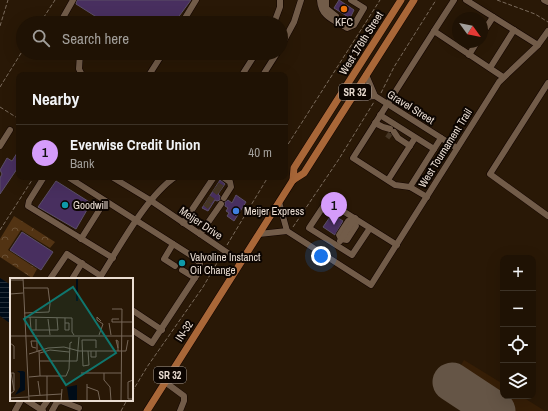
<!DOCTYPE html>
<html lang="en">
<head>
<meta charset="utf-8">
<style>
	body { margin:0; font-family:"Archivo Narrow",sans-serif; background:#271b0e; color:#f1f3f6 }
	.controls { position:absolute; right:12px; bottom:12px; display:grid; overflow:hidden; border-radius:8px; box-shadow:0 4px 16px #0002 }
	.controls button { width:36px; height:36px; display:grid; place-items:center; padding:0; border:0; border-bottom:1px solid #3c3226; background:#1f1204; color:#f1f3f6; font:20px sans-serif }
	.compass { position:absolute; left:452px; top:12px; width:36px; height:36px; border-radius:50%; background:#1f1204; box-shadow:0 4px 16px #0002; rotate:123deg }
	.you { position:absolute; left:321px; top:256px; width:14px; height:14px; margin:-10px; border:3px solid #fff; border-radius:50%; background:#1a73e8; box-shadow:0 0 0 6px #1a73e833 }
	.badge { display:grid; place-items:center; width:26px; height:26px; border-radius:50%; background:#d59cfb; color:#111; font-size:13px; font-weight:700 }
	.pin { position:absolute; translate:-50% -33px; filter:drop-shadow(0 1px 2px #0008) }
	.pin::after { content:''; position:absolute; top:21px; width:14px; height:12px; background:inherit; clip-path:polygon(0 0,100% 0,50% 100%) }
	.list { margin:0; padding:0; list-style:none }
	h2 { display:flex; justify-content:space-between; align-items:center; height:52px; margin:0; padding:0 16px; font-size:17px }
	h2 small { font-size:13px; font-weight:400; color:#a19e9a }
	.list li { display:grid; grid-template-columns:26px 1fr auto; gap:12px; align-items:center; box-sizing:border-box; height:56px; padding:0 16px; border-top:1px solid #3c3226 }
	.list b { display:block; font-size:15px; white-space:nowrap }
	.list p { margin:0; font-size:13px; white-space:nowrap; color:#a19e9a }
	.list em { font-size:13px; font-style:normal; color:#a19e9a }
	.icon { flex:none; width:22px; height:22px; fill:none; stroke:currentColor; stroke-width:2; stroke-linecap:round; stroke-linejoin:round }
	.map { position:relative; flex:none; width:548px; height:411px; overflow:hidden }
	.search { position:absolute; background:#1f1204; box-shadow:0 4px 16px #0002; left:16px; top:16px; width:272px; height:44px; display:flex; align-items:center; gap:10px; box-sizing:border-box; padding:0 14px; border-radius:22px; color:#a19e9a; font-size:15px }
	.panel { position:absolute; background:#1f1204; box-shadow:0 4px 16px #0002; left:16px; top:72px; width:272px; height:108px; border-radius:8px }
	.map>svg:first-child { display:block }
	.built { fill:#361e06 }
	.park { fill:url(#park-crowns) }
	.water { fill:url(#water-rules) }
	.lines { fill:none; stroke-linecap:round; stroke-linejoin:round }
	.runway { stroke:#655546; stroke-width:39 }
	.building { fill:#482f5f; stroke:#5b4f67 }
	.minor-tunnel { stroke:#463625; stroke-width:6; stroke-dasharray:6 3; stroke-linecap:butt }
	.minor-casing { stroke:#110300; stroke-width:7 }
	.major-casing { stroke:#110300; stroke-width:8 }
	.path { stroke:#7a6b5c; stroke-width:1; stroke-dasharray:4 2; stroke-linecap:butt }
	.minor { stroke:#725c49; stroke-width:6 }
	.major { stroke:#a96738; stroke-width:7 }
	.food-dot { fill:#e8710a; stroke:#0c0501; stroke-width:1.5 }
	.culture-dot { fill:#0f9aa8; stroke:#0c0501; stroke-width:1.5 }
	.shop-dot { fill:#3f7fe0; stroke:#0c0501; stroke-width:1.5 }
	.labels { text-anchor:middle; stroke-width:4; stroke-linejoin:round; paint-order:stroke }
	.shield { fill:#0c0501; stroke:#a79c93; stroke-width:1 }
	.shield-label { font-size:10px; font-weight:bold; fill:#eaddd2 }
	.poi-label { font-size:11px; fill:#eaddd2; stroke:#0c0501; text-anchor:start }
	.street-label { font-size:11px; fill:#eaddd2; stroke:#0c0501 }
	.inset-river { fill:none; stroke:#000c18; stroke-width:2 }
	.inset-road { fill:none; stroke:#766758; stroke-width:1 }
	.view { fill:#0f766e; fill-opacity:0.15; stroke:#0f766e; stroke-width:2 }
	.inset-edge { fill:none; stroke:#eaddd2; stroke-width:2 }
</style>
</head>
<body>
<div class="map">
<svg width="548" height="411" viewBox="0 0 548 411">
	<defs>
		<pattern id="park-crowns" width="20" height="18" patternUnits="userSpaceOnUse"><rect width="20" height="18" fill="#523313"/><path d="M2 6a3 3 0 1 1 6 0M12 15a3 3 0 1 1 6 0" fill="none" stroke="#6b5034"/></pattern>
		<pattern id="water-rules" width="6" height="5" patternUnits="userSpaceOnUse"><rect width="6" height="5" fill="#000c18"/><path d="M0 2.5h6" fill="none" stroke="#252f39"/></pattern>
	</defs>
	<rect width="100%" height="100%" fill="#291806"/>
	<polygon class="built" points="464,360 503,384 503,396 521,396 545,411 470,411 443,394"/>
	<polygon class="park" points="14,216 55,242 50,248 21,230 8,250 37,269 32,278 0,257 0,239"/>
	<polygon class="water" points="0,278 11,285 11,324 0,316"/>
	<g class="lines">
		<polyline class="runway" points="452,382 496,411"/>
	</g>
	<g class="building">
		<polygon points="77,0 191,0 174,23 106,23 76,4"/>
		<polygon points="339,0 354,10 350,18 334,8"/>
		<polygon points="19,150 19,166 0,194 0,178 2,174 0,170 7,158 12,161"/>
		<polygon points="220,180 225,184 218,194 220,196 220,200 217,201 215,200 208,211 202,208"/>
		<polygon points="56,181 91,203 76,229 38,207"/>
		<polygon points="236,195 246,202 234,221 227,216 229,213 226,211 228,208 225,206 225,202 228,200 232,203"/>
		<polygon points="332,214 343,221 335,235 323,227"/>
		<polygon points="22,232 53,252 41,270 10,250"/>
	</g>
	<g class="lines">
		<g class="minor-tunnel">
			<polyline points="387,134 391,137"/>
			<polyline points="217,185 222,188"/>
			<polyline points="214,189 219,193"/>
			<polyline points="208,198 214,202"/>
			<polyline points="205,203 210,207"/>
		</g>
		<g class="minor-casing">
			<g id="minor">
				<path d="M320 0C321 17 334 20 347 28L354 25 364 8 351 0"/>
				<polyline points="326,0 326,8 336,16"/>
				<polyline points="454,0 434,31 503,77"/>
				<polyline points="466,0 538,45"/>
				<polyline points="544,0 548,2"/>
				<polyline points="60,23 73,0"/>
				<polyline points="182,23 196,0"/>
				<polyline points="274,23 280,7 280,0"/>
				<polyline points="482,34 493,17"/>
				<polyline points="281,46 294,22 301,0"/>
				<polyline points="80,53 79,69 82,75"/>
				<polyline points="469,55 477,42"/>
				<polyline points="490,68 514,30"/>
				<polyline points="149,75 163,53"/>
				<polyline points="242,75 256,53"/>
				<polyline points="263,75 277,53"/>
				<polyline points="366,75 375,96"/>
				<polyline points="548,83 490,174 548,216"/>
				<polyline points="352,98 375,96 457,148"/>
				<polyline points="380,115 434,149"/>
				<polyline points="375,123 383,127 390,129"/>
				<polyline points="394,132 398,138 410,146"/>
				<polyline points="0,146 10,130"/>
				<polyline points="44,177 29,201 28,206 113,258"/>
				<polyline points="68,177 189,254 200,263 200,270 152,343 132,330"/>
				<polyline points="112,177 150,200 241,262"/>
				<polyline points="223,177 230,182 231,187 224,198"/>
				<polyline points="388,180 415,138"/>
				<polyline points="410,187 441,138"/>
				<polyline points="427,197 410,187 395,185 353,158 434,31"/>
				<polyline points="279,202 287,231 371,285 499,82 538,45 548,31"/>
				<polygon points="354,220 356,226 347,240 341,239 339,235 348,221"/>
				<polyline points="183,223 214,177"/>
				<polyline points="370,228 352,255 309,228 327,201 397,245"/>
				<polyline points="200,234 221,204"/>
				<polyline points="259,234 287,231"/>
				<polyline points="81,239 105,201"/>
				<polyline points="340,241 355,218"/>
				<polyline points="173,244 164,259 175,266"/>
				<polyline points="182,270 195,278"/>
				<polyline points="50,279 67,254 101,276"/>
				<polyline points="72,279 82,263"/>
				<path d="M99 279C119 248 146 197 175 177"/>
				<polyline points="132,310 162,330"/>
				<polyline points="165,382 184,396 184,401 180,411"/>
				<polyline points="26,400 43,411"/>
				<polyline points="41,410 48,400"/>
				<polyline points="15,411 21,400"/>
				<polyline points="52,411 57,402 61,401 79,408"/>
			</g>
		</g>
		<g class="major-casing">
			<g id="major">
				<polyline points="293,180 294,168 401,0"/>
				<polyline points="147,411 293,180 304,173 414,0"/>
			</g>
		</g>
		<g class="path">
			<polyline points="497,0 535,14 548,22"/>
			<polyline points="40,23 55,0"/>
			<polyline points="0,26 8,0"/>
			<polyline points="0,87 23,50"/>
			<polyline points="381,93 394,67 436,0"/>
			<polyline points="0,107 19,119"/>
			<polyline points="285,149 380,0"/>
			<polyline points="293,227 339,159 374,102"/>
			<polyline points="0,230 34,177"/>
			<polyline points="227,245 268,177"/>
			<polyline points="132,392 147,367 203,287 221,256"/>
			<polyline points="121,411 127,400"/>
		</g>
		<use href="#minor" class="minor"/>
		<use href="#major" class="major"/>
	</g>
	<circle class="food-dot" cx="344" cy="9" r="4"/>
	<g class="culture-dot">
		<circle cx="65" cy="205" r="4"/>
		<circle cx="182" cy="263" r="4"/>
	</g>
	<circle class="shop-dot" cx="236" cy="211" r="4"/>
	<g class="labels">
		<g class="shield">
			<rect x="339" y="84" width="32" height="16" rx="3"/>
			<rect x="154" y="367" width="32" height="16" rx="3"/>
		</g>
		<g class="shield-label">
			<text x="355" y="96">SR 32</text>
			<text x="170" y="379">SR 32</text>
		</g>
		<g class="poi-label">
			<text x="344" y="26" text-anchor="middle">KFC</text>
			<text x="73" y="209">Goodwill</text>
			<text x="244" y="215">Meijer Express</text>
			<text x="190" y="261">Valvoline Instanct<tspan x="190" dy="13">Oil Change</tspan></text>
		</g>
		<g class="street-label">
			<text transform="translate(361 43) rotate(-58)" y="4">West 176th Street</text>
			<text transform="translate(411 107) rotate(32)" y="4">Gravel Street</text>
			<text transform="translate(445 148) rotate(-58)" y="4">West Tournament Trail</text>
			<text transform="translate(201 223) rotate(34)" y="4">Meijer Drive</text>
			<text transform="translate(184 331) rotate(-57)" y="4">IN-32</text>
		</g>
	</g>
	<g transform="translate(10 278)">
		<rect width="123" height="123" fill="#291806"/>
		<path d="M7 93H13L15 94V112L5 117 10 109V95ZM67 107V123H59L57 109Z" fill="#000c18"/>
		<path class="inset-river" d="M67 23V0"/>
		<path class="inset-road" d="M13 0 19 123M0 2H13M13 10H38L40 26 39 34 14 35M0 16 13 15M102 31H112L111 123M14 39 62 40V54L64 57M20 39 21 52H26V41M55 40V52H59V45H55M38 41 40 57M109 41H102V44H123M99 45 101 57M26 52H48L47 40M89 57 93 46 87 42V39L91 43M0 58H123M24 63H27V73M24 63H21L22 69 26 70M0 65 4 68V81M108 70 106 62 108 63V73M78 73 79 87 73 88 72 62H86V70M81 73V79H86V73M30 75 40 72 59 74M19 76 38 70 54 69 69 73H116L118 62M30 83H67L69 59M71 95H111M94 95V102L100 109 101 123M30 98H56L59 91 60 65 62 64M37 98V123M19 99 30 98 29 72M123 102 118 104V121H123M28 103 30 117M77 106V123M77 109 88 113 90 123M0 116 4 113V95H1L4 112M19 118 51 116M0 120 18 119M51 123 52 111"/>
		<path class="view" d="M63 9 106 75 56 107 14 41Z"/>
		<rect width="123" height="123" class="inset-edge"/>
	</g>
</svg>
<div class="controls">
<button>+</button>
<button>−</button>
<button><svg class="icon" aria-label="locate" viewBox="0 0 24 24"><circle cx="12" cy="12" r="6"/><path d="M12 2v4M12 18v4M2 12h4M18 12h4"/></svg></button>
<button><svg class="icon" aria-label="layers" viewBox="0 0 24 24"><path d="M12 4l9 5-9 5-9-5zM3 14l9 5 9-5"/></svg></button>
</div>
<svg class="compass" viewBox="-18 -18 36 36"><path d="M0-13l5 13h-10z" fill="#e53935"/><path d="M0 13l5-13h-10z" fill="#a19e9a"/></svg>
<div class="you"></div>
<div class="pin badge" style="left:334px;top:225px">1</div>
<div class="search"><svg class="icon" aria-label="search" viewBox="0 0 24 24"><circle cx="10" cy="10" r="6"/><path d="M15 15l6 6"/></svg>Search here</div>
<section class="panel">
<h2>Nearby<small></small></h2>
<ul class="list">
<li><span class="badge">1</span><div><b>Everwise Credit Union</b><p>Bank</p></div><em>40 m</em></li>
</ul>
</section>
</div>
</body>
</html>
